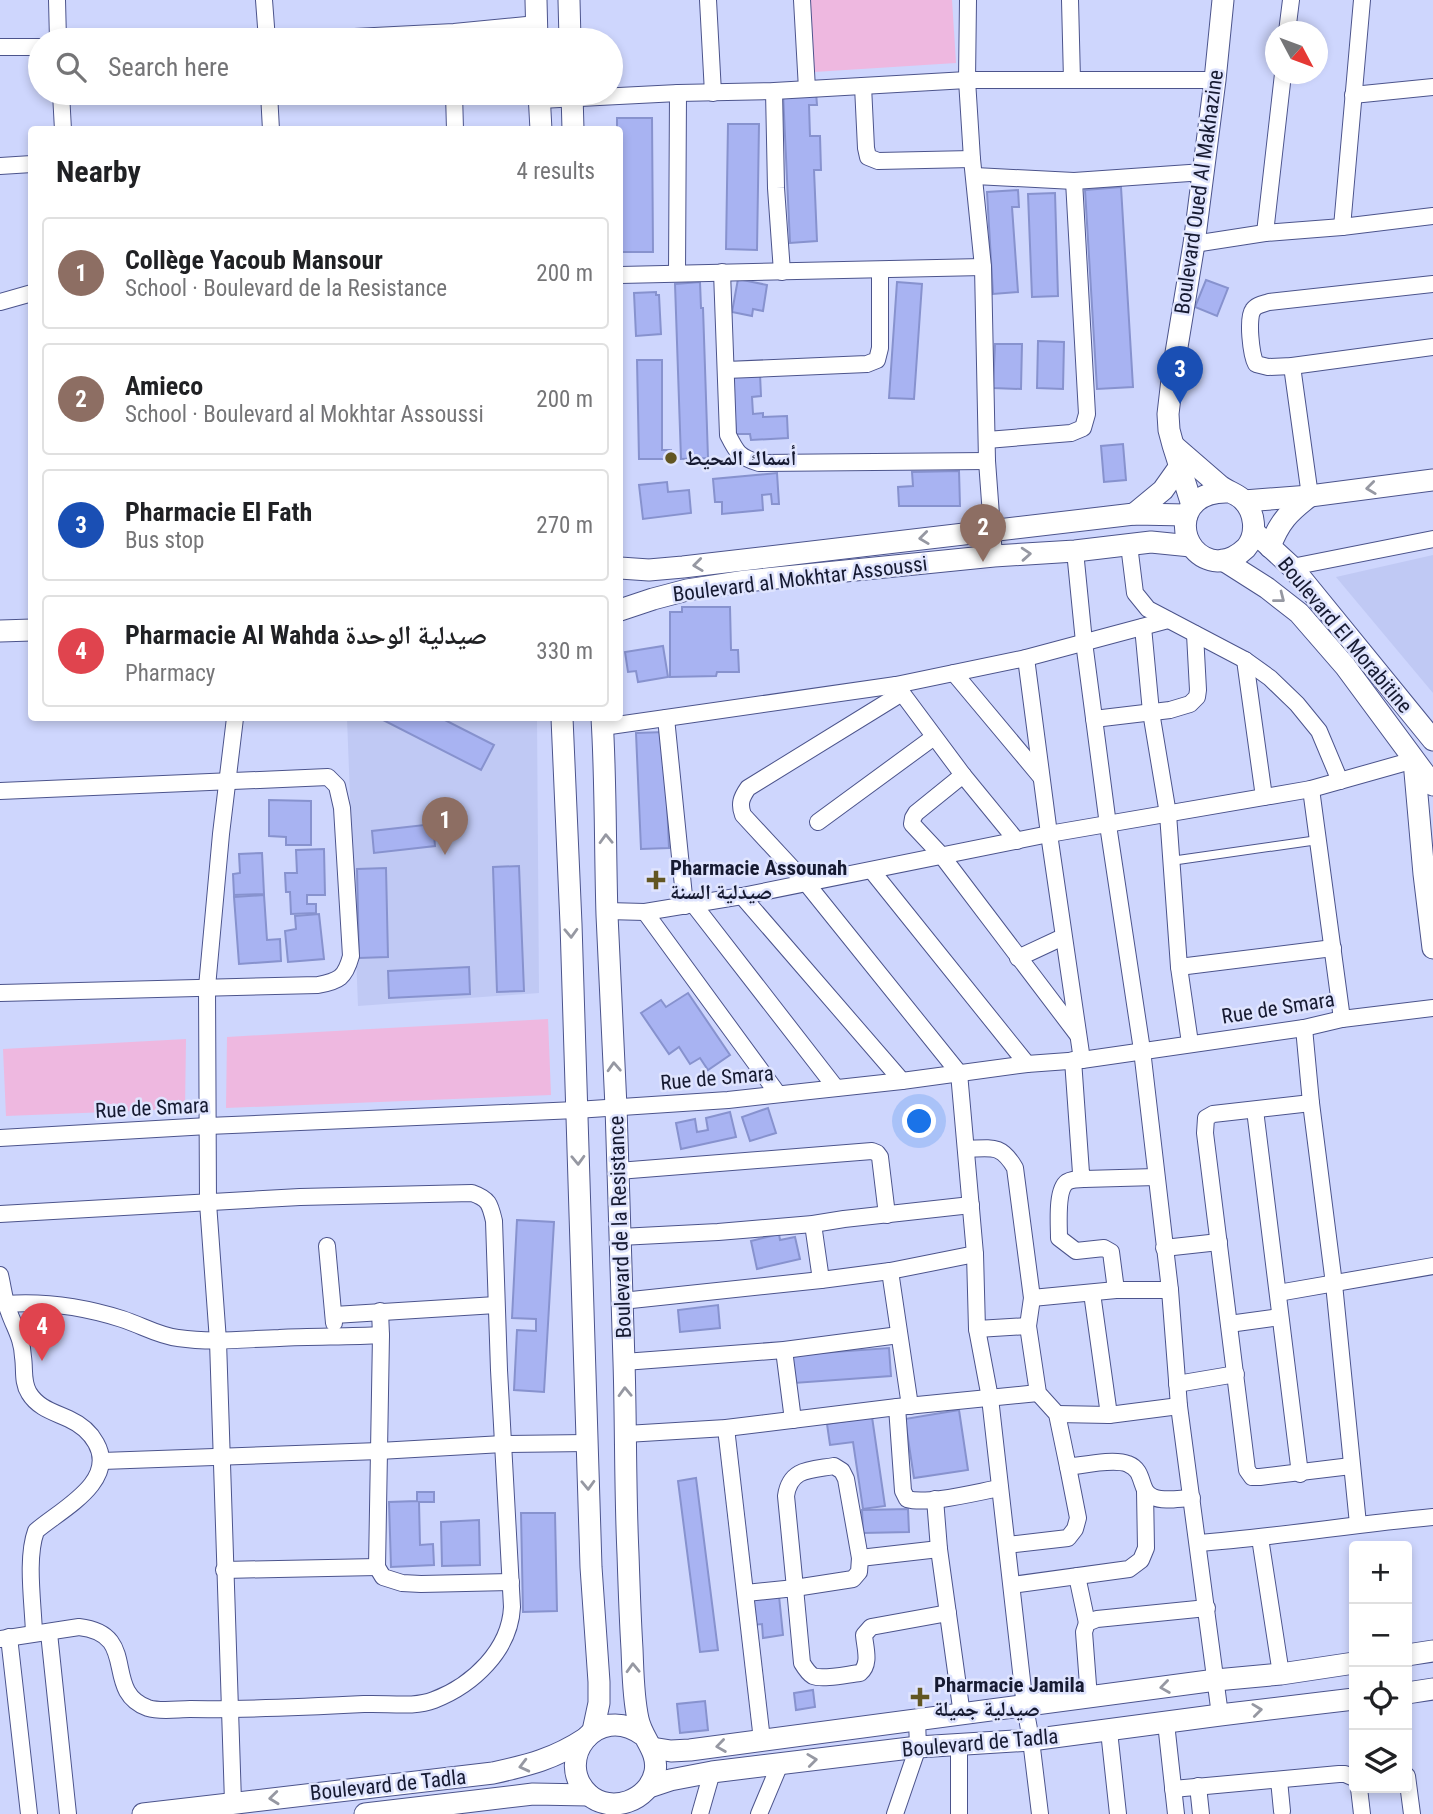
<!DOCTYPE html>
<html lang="en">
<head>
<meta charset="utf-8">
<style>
	body { margin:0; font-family:"Roboto Condensed","Noto Naskh Arabic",sans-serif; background:#f6f6f6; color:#202124 }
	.controls { position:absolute; right:21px; bottom:21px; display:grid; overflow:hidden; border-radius:7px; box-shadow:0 4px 10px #0003 }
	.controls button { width:63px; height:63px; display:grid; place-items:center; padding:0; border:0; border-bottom:2px solid #e0e0e0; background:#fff; color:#202124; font:35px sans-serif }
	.compass { position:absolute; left:1265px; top:21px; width:63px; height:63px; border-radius:50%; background:#fff; box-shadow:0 4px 10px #0003; rotate:131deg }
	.you { position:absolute; left:920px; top:1122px; width:24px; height:24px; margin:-18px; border:5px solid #fff; border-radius:50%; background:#1a73e8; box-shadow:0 0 0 10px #1a73e833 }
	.badge { display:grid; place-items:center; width:46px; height:46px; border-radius:50%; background:#625622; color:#fff; font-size:23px; font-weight:700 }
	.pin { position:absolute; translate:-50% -58px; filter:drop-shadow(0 2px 4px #0008) }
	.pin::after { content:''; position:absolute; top:37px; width:24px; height:21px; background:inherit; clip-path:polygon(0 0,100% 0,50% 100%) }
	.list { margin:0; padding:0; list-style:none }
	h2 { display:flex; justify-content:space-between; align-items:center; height:91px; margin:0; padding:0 28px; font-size:30px }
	h2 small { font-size:23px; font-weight:400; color:#757577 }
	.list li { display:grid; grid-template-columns:46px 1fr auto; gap:21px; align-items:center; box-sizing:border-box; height:112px; margin:0 14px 14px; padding:0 14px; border:2px solid #e0e0e0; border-radius:7px }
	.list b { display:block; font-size:26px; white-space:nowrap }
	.list p { margin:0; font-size:23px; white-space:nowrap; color:#757577 }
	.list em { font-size:23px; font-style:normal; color:#757577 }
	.icon { flex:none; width:38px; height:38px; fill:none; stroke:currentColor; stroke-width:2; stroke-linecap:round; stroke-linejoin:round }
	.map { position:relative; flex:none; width:1433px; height:1814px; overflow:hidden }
	.search { position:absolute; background:#fff; box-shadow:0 4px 10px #0003; left:28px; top:28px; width:595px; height:77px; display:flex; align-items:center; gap:18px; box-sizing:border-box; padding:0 24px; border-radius:38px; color:#757577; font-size:26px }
	.panel { position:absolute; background:#fff; box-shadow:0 4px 10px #0003; left:28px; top:126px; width:595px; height:595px; border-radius:7px }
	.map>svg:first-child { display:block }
	.built { fill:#c0c9f4 }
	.green { fill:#eeb8e0 }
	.building { fill:#a8b3f2; stroke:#8792ce; stroke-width:2 }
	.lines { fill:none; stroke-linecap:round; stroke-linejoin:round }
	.lane-casing { stroke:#4c548c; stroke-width:10 }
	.street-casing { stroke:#4c548c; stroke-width:18 }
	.secondary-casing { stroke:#4c548c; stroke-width:23 }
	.lane { stroke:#fff; stroke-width:8 }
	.street { stroke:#fff; stroke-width:16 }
	.secondary { stroke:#fff; stroke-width:21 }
	.oneway { stroke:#9698a2 }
	.poi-dot { fill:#625622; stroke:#dfe4fe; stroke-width:2.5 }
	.labels { text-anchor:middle; stroke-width:5; stroke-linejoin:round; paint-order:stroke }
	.street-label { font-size:21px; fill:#161a31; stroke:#dfe4fe }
	.poi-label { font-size:21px; font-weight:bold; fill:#161a31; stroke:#dfe4fe; text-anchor:start }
</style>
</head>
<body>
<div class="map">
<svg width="1433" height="1814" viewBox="0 0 1433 1814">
	<rect width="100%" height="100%" fill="#ced6fd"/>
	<g class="built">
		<polygon points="1433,555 1433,693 1336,577"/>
		<polygon points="347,718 537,718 539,993 358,1006"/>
	</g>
	<g class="green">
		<polygon points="809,0 952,0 956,63 814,72"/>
		<polygon points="548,1019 551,1095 226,1108 227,1037"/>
		<polygon points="186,1039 185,1109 6,1116 3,1049"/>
	</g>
	<g class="building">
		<polygon points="816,92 817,105 809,105 810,136 820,136 821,170 814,170 817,241 790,243 783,93"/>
		<polygon points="617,118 652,118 653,252 620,252 620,130 617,130"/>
		<polygon points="728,124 759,124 757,250 726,249"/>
		<polygon points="1121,187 1133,387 1097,389 1085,190"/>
		<polygon points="1018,190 1019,207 1012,207 1018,292 993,294 987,192"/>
		<polygon points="1055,193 1058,296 1032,297 1028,194"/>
		<polygon points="738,279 767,285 763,311 753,309 752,316 732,312"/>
		<polygon points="1206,280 1228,288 1217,316 1195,307"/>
		<polygon points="700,282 701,308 703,308 708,458 681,459 675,284"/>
		<polygon points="897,282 922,284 914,399 889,398"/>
		<polygon points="656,292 656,295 659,295 661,334 636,336 634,293"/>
		<polygon points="1038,341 1064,342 1063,389 1037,388"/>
		<polygon points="995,344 1022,344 1021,389 993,388"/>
		<polygon points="637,360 662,360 662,450 671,450 671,459 639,459"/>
		<polygon points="760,374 761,396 752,397 753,414 763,413 763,417 787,416 788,438 751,440 750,434 736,434 732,376"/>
		<polygon points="1123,444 1126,480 1104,482 1101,446"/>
		<polygon points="959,471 960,506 899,506 898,487 913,486 912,472"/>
		<polygon points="777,473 779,504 772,504 771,494 762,495 763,510 722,514 722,502 715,502 713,479"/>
		<polygon points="667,482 668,492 689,490 691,513 643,519 639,485"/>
		<polygon points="682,607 730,607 731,650 738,650 739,672 717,672 716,676 670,677 670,612 682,612"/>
		<polygon points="663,646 668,677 638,682 636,671 628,672 625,652"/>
		<polygon points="382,718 441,718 494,745 481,770 381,719"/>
		<polygon points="664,732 669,848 641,849 636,733"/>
		<polygon points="269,800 311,801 311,845 286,845 286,837 269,836"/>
		<polygon points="433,824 435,846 374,853 372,831"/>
		<polygon points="324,849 325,895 307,895 307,904 316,904 316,913 291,914 290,892 286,892 285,873 297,873 296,850"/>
		<polygon points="262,853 264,894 234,895 233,874 240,873 239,854"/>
		<polygon points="519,866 524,991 497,992 493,867"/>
		<polygon points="386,868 388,957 359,958 357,869"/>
		<polygon points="264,895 267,940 280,939 281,961 239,964 234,897"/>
		<polygon points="319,914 324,959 288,962 285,931 296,929 295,916"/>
		<polygon points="469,967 470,994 389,998 388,971"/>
		<polygon points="688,993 730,1055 708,1070 700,1058 690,1064 679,1047 669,1054 641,1013 661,1000 666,1007"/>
		<polygon points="768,1108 776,1133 750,1141 742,1117"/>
		<polygon points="730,1112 736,1137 681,1149 676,1123 695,1119 697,1132 708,1130 706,1118"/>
		<polygon points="517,1220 554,1222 544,1392 514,1390 517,1330 536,1331 536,1319 512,1318"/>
		<polygon points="779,1234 780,1240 795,1237 800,1259 757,1269 751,1241"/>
		<polygon points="718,1305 720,1328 680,1332 678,1310"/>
		<polygon points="889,1348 891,1376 794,1383 792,1355"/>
		<polygon points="959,1410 968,1470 914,1478 905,1419"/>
		<polygon points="872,1417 885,1506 863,1509 853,1442 830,1445 827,1424"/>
		<polygon points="696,1478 718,1650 700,1652 678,1481"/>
		<polygon points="417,1492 434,1492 434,1502 419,1502 420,1545 433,1544 434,1565 391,1567 389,1502 417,1501"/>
		<polygon points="908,1509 909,1532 863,1533 862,1510"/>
		<polygon points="521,1513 555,1513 557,1611 523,1612"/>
		<polygon points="479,1520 480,1565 442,1566 441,1522"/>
		<polygon points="779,1596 783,1635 763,1638 762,1624 753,1625 750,1599"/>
		<polygon points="813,1690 815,1707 796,1710 794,1693"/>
		<polygon points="705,1701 708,1730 680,1733 677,1704"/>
	</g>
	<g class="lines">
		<g class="lane-casing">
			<polyline id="lane" points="1171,861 1318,840"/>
		</g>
		<g class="street-casing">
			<g id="street">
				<polyline points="57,0 58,40"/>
				<polyline points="264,0 267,40"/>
				<polyline points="708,0 713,93"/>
				<polyline points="802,0 807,89"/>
				<polyline points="968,0 967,80 972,159 983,267 987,461 994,556"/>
				<polyline points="1070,0 1072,80"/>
				<polyline points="1287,32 1291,0"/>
				<polyline points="295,40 454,32 537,24"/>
				<polyline points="0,47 40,47"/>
				<polyline points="863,86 866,148 868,157 878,161 972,159"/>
				<polyline points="774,91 776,188 782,272"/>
				<polyline points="61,93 63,130"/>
				<polyline points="269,93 271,130"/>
				<polyline points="454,93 455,130"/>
				<polyline points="1353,95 1433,87"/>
				<polyline points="540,100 678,93 774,91 967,80 1215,80"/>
				<polyline points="0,166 32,164"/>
				<polyline points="975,176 1074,181 1204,172"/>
				<polyline points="1342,227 1362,0"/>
				<polyline points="1265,233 1283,74"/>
				<polyline points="1194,244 1265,233 1342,227 1433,216"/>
				<path d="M722 272 728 435C737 453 739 457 759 463L987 461"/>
				<polyline points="677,273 678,93"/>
				<polyline points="620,275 983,267"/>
				<path d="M1433 284 1269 302C1263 304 1256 305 1253 310 1247 318 1251 355 1256 364L1268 367 1292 366 1433 347"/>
				<polyline points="0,302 32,293"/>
				<polyline points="1292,366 1310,496"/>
				<polyline points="726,370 867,364 877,360 880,348 880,270"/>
				<polyline points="987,440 1071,433 1083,428 1087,414 1074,181"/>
				<polyline points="1129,545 1135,593 1148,609 1245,660 1270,678 1297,704 1319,731 1340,781"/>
				<polyline points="1075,551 1084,642 1108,825 1142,1050 1170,1290 1179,1406 1220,1715"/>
				<polyline points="1292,567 1433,539"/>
				<polyline points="1143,627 1151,712 1168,814 1179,967 1190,1043"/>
				<polyline points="1026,658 1049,834 1082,1060"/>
				<polyline points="1245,660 1264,797"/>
				<polyline points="954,673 1041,777"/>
				<polyline points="896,685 963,775 916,813 913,818 912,824 942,856 1077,1034"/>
				<path d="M902 693 748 788C741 798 739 804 743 815L807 884 959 1073 975 1254 977 1329 990 1398 1025 1707 1031 1740 1040 1814"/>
				<polyline points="666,718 685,906"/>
				<polyline points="1094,719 1170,710 1190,704 1197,697 1198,690 1195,634"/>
				<polyline points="603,727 896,685 1026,658 1168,620"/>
				<polyline points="963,775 1017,841"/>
				<polyline points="1311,789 1342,1019"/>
				<path d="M0 791 328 777 337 786 342 808 351 956C345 978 339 981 318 985L0 993"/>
				<polyline points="818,822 934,737"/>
				<polyline points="872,871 1027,1064"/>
				<polyline points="742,896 902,1081"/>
				<polyline points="694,905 836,1088"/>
				<polyline points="607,911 645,912 742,896 1049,834 1311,789 1414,760"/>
				<polyline points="645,912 778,1094"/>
				<polyline points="1018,958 1063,937"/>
				<polyline points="1179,967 1333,948"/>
				<polyline points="1304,1028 1311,1103 1334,1284 1358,1524"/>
				<polyline points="1073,1060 1081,1173 1084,1179 1156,1177"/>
				<polyline points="1311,1103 1213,1114 1206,1118 1205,1133 1247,1470 1252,1477 1260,1477 1351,1466"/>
				<polyline points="1255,1110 1300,1474"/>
				<polyline points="0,1138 208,1126 576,1110 728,1100 902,1081 1027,1064 1082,1060 1304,1028 1342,1019 1433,1008"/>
				<path d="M967 1149C992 1148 1001 1144 1015 1168L1032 1298 1028 1326 1038 1393 1057 1414 1068 1467C1084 1465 1114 1458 1128 1464 1146 1471 1138 1491 1153 1497 1164 1502 1181 1498 1192 1498"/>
				<polyline points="618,1171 872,1151 877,1153 880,1157 887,1215"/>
				<path d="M1084 1179C1078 1179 1072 1179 1067 1182 1056 1190 1059 1224 1059 1238L1076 1251 1104 1248 1111 1252 1116 1290"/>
				<path d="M0 1214 300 1197 472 1193C489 1199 490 1204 494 1221L499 1370 512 1607C510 1650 473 1685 434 1700 414 1708 388 1703 366 1704 307 1707 249 1710 190 1709 178 1709 160 1712 148 1708 101 1691 141 1634 79 1627L0 1639"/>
				<polyline points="813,1224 821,1280"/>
				<polyline points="620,1237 718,1232 813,1224 844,1219 971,1205"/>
				<polyline points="327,1246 334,1323"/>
				<polyline points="1164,1248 1219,1242"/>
				<polyline points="890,1271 910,1406"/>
				<path d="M0 1275C3 1287 4 1300 9 1312 15 1329 22 1338 23 1357 25 1369 22 1382 29 1393 38 1408 54 1412 69 1419 80 1424 90 1432 96 1443 118 1482 60 1510 36 1531 26 1558 33 1603 34 1633"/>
				<polyline points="1092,1293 1109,1415"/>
				<polyline points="1278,1293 1433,1266"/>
				<polyline points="1032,1298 1116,1290 1170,1290"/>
				<polyline points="622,1301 821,1280 890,1271 975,1254"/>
				<path d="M6 1304C47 1301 84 1307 122 1319 141 1325 159 1336 178 1338 212 1343 245 1339 279 1338 313 1336 347 1337 381 1335"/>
				<polyline points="380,1311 381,1335 377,1567 383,1577 402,1583 421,1584 511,1582"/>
				<polyline points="334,1315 496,1305"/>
				<polyline points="1229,1324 1280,1317"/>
				<polyline points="977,1329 1028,1326"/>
				<polyline points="784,1350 793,1420"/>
				<polyline points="624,1362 784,1350 899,1335"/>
				<polyline points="1177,1384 1236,1374"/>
				<path d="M897 1407 903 1491 907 1499C928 1505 977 1492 1000 1488"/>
				<polyline points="1057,1414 1109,1415 1179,1406"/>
				<polyline points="726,1428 762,1740"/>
				<polyline points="626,1434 726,1428 897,1407 1038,1393"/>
				<polyline points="102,1461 379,1451 503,1444 587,1443"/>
				<path d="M834 1466 842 1471 846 1479 860 1558 859 1572 853 1579 795 1588 786 1496C790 1468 811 1470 834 1466Z"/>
				<polyline points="935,1499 939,1549 962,1715"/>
				<polyline points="1260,1538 1281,1674"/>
				<path d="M1198 1543C1277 1537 1355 1524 1433 1517"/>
				<polyline points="1007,1545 1068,1538 1075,1529 1078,1518 1068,1467"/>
				<polyline points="860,1558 939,1549"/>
				<polyline points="224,1570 377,1567"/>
				<polyline points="1077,1576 1087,1623"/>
				<polyline points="1012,1585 1129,1569 1141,1560 1146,1548 1145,1491"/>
				<path d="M746 1593 795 1588 802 1663C805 1668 808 1673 813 1676 823 1680 849 1674 860 1673 871 1664 865 1648 864 1635L871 1627 948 1613"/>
				<polyline points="49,1633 68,1814"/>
				<polyline points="9,1637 29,1814"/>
				<polyline points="1089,1698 1084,1632 1087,1623 1097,1619 1207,1608"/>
				<polyline points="1166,1723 1176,1814"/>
				<polyline points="1109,1731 1118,1814"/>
				<polyline points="959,1745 959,1814"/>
				<polyline points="1407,1776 1412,1814"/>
				<polyline points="1279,1780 1282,1811"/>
				<polyline points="1198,1786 1201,1814"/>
				<polyline points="1359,1788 1362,1814"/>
				<polyline points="1173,1789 1339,1774 1345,1774 1354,1778"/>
				<polyline points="233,1802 218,1341 208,1203 207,987 221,834 235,718"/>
				<polyline points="700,1814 712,1772"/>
				<polyline points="759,1814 780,1764"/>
				<polyline points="895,1814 918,1747 917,1720"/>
			</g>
		</g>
		<g class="secondary-casing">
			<g id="secondary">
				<polyline points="536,0 537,40"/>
				<polyline points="569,0 570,40"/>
				<polyline points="539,93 541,130"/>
				<polyline points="572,93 573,130"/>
				<path d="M1174 446C1189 459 1204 472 1219 485 1226 491 1235 493 1242 499 1255 511 1258 534 1246 548 1239 555 1228 561 1218 561 1176 558 1170 491 1227 492"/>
				<polyline points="1244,501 1310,496 1433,480"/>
				<polyline points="1192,505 1173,445 1169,430 1168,414 1173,371 1194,244 1215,80 1223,0"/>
				<polyline points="1134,514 1163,490 1180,466"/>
				<polyline points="1254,532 1292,567 1433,740"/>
				<path d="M1270 547C1279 522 1289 512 1310 496"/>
				<polyline points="1223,560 1267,588 1299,613 1345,666 1433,785"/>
				<polyline points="620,568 649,570 683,567 1134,514 1187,515"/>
				<polyline points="620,610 653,599 687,590 746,581 994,556 1075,551 1151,542 1191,546"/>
				<polyline points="0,631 32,630"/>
				<polyline points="562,718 571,924 591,1567 599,1682 599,1703 593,1731"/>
				<path d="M602 718C606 783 605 850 607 915 610 979 613 1043 616 1107 619 1192 621 1277 624 1362 626 1426 625 1490 628 1554 629 1585 630 1617 632 1649 633 1672 633 1696 638 1719 642 1739 659 1751 655 1772 649 1801 611 1814 589 1795 552 1761 597 1701 643 1735"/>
				<polyline points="1414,761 1424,874 1433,948"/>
				<polyline points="1407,1655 1433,1651"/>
				<polyline points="1407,1693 1433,1689"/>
				<polyline points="652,1748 671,1751 690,1750 1216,1680 1281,1674 1354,1663"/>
				<polyline points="649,1787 670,1780 712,1772 918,1747 1031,1740 1220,1715 1354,1699"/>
				<path d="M143 1814 493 1773C529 1765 554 1759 586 1738"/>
				<polyline points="365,1814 533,1794 589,1795"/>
			</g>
		</g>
		<use href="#lane" class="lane"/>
		<use href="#street" class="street"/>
		<use href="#secondary" class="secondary"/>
	</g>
	<defs><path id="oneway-chevron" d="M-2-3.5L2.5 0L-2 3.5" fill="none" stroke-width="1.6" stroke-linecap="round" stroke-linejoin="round" transform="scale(1.75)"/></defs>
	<g class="oneway">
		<use href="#oneway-chevron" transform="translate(1371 488) rotate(173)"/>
		<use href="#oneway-chevron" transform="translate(924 538) rotate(173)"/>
		<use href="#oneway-chevron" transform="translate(1026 554) rotate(-4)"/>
		<use href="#oneway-chevron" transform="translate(698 565) rotate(173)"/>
		<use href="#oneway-chevron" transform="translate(1280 598) rotate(38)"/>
		<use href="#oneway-chevron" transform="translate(606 839) rotate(-92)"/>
		<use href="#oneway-chevron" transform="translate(571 933) rotate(88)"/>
		<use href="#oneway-chevron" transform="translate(614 1067) rotate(-93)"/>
		<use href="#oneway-chevron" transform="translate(578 1160) rotate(88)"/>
		<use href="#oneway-chevron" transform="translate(625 1392) rotate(-92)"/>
		<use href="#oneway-chevron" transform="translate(588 1485) rotate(88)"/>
		<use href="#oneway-chevron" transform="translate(633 1668) rotate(-92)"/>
		<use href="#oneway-chevron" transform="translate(1165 1687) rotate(172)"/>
		<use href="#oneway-chevron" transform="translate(1257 1710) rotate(-7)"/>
		<use href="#oneway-chevron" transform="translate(721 1746) rotate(172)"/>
		<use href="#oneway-chevron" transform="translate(812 1760) rotate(-7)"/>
		<use href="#oneway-chevron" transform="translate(524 1766) rotate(166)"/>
		<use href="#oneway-chevron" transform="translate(274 1798) rotate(174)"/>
	</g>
	<g class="poi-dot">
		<circle cx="671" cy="458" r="7"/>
		<path d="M652.5 869.5h7v7h7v7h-7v7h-7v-7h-7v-7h7z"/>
		<path d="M916.5 1686.5h7v7h7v7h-7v7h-7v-7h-7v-7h7z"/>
	</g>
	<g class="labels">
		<g class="street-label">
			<text transform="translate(1199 192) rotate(-82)" y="7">Boulevard Oued Al Makhazine</text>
			<text transform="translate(800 579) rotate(-7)" y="7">Boulevard al Mokhtar Assoussi</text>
			<text transform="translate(1345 635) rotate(50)" y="7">Boulevard El Morabitine</text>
			<text transform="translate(1278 1008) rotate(-9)" y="7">Rue de Smara</text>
			<text transform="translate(717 1078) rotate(-5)" y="7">Rue de Smara</text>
			<text transform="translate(152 1108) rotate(-3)" y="7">Rue de Smara</text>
			<text transform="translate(620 1227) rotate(-92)" y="7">Boulevard de la Resistance</text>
			<text transform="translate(980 1743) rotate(-5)" y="7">Boulevard de Tadla</text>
			<text transform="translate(388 1785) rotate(-6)" y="7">Boulevard de Tadla</text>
		</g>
		<g class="poi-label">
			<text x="685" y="465">أسماك المحيط</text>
			<text x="670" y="875">Pharmacie Assounah<tspan x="670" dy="24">صيدلية السنة</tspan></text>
			<text x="934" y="1692">Pharmacie Jamila<tspan x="934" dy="24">صيدلية جميلة</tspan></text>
		</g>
	</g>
</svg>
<div class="controls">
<button>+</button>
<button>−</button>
<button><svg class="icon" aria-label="locate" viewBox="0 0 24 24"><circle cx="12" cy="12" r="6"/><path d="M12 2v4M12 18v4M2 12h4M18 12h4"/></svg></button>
<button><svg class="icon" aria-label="layers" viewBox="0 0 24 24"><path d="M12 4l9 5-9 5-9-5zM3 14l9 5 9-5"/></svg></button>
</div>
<svg class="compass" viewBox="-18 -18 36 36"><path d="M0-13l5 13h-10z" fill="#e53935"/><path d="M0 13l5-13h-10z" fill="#757577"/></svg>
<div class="you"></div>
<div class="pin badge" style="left:445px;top:855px;background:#8d6e63">1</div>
<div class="pin badge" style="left:983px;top:562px;background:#8d6e63">2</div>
<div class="pin badge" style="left:1180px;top:404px;background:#1a4fb4">3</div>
<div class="pin badge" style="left:42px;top:1361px;background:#e0444e">4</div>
<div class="search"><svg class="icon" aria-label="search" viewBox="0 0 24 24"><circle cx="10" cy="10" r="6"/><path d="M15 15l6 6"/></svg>Search here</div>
<section class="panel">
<h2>Nearby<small>4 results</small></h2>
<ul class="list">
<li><span class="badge" style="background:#8d6e63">1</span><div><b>Collège Yacoub Mansour</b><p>School · Boulevard de la Resistance</p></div><em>200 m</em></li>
<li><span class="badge" style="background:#8d6e63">2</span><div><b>Amieco</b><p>School · Boulevard al Mokhtar Assoussi</p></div><em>200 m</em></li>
<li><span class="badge" style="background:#1a4fb4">3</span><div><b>Pharmacie El Fath</b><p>Bus stop</p></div><em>270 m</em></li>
<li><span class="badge" style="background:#e0444e">4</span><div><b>Pharmacie Al Wahda صيدلية الوحدة</b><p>Pharmacy</p></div><em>330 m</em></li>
</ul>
</section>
</div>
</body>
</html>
